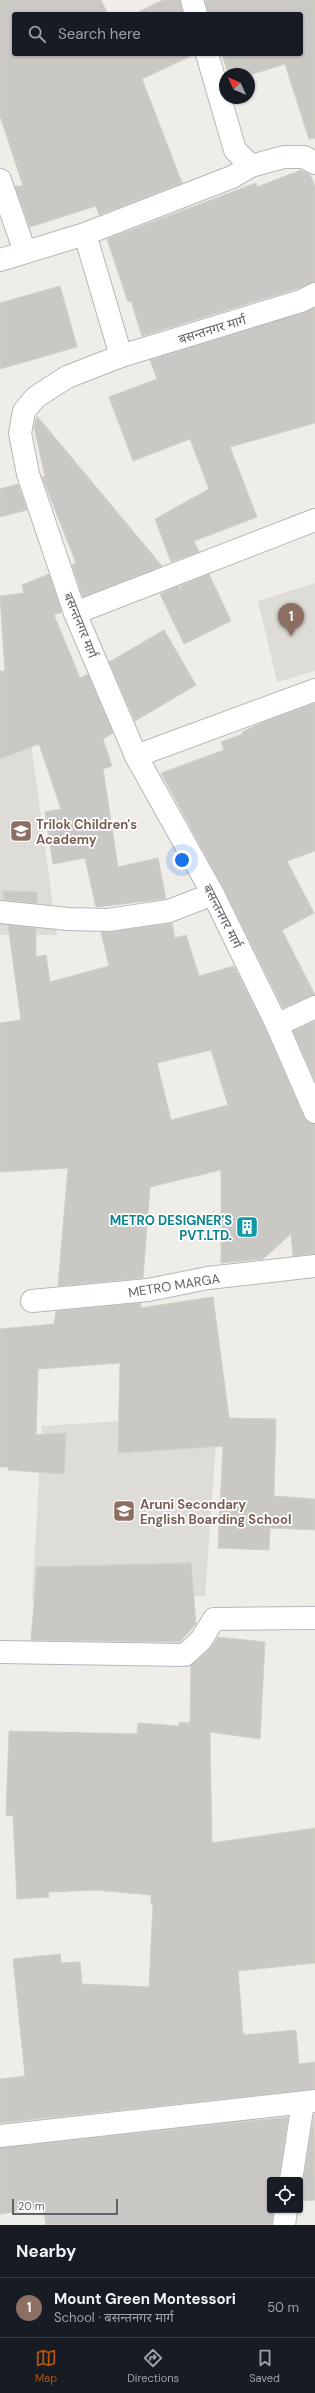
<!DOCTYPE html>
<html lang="en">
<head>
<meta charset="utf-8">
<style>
	body { margin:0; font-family:"DM Sans","Noto Sans Devanagari",sans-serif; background:#20242c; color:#f1f3f6 }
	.controls { position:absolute; right:12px; bottom:12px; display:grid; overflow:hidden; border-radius:4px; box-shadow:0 1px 3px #0004 }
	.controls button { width:36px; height:36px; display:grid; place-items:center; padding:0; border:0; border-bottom:1px solid #363941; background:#171b24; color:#f1f3f6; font:20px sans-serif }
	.compass { position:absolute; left:219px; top:68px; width:36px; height:36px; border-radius:50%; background:#171b24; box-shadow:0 1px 3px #0004; rotate:314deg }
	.scale { position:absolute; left:12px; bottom:10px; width:106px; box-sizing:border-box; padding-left:4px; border:2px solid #5f6266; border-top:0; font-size:11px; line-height:14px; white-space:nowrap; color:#5f6266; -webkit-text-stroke:3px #fff; paint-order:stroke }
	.you { position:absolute; left:182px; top:860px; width:14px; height:14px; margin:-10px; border:3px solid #fff; border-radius:50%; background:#1a73e8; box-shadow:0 0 0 6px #1a73e833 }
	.badge { display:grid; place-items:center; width:26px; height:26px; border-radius:50%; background:#b45309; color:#fff; font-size:13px; font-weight:700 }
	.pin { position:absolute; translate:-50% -33px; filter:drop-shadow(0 1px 2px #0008) }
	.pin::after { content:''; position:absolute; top:21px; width:14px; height:12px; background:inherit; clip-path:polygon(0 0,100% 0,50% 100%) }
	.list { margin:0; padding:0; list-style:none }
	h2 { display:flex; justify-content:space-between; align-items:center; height:52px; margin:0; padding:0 16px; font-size:17px }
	h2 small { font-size:13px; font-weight:400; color:#9ea1a6 }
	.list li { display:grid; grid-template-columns:26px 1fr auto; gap:12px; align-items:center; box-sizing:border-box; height:60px; padding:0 16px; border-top:1px solid #363941 }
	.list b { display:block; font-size:15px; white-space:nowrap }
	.list p { margin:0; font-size:13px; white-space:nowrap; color:#9ea1a6 }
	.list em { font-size:13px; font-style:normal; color:#9ea1a6 }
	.icon { flex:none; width:22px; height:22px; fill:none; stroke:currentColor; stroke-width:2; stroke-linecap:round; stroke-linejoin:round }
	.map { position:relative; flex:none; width:315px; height:2225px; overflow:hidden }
	.search { position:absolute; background:#171b24; box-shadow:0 1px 3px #0004; left:12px; right:12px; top:12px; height:44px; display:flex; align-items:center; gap:10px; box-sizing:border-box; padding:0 14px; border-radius:4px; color:#9ea1a6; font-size:15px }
	.sheet { height:112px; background:#171b24 }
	nav { display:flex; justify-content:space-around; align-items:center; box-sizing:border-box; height:56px; border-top:1px solid #363941; background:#171b24; font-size:11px; color:#9ea1a6 }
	nav a { display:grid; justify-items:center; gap:2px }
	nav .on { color:#b45309 }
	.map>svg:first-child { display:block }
	.education { fill:#dedcd6 }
	.building { fill:#cac8c4; stroke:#d3cfc7; fill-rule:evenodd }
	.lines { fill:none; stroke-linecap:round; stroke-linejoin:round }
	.minor-casing { stroke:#b4b7ba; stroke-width:24 }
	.minor { stroke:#fff; stroke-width:22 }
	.labels { text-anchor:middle; stroke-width:3.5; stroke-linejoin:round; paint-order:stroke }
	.street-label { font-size:13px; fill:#5f6266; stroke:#fff }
	.education-label { font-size:13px; font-weight:bold; fill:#785e54; stroke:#fff; text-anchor:start }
	.culture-label { font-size:13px; font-weight:bold; fill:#0d838f; stroke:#fff; text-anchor:end }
</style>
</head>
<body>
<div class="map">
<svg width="315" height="2225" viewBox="0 0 315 2225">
	<rect width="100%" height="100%" fill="#efede8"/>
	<g class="education">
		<polygon points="315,583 315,671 277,682 258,601"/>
		<polygon points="28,721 57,935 0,935 0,727"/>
		<polygon points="218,1415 205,1596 32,1601 42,1426"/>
	</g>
	<g class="building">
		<polygon points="0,0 101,0 108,14 14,14 14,54 195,54 142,79 182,183 99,215 96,206 30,227 15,186 23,186 0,116"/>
		<polygon points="163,0 180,0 183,14 134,14"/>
		<polygon points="205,0 315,0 315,138 309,139 285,64 253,74 228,74 222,54 301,54 301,14 208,14"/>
		<polygon points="301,170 310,174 315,187 315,282 296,289 142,336 131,301 128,302 107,239 256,183 257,187"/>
		<polygon points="60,286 77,347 0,369 0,303"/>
		<polygon points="315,308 315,423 230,447 257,517 194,541 199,552 171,562 155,519 209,489 190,439 133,461 109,397 157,379 150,360"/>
		<polygon points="37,416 162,566 83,597 72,565 76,563 42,477 45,476 34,427"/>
		<polygon points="18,484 27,510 0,517 0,489"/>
		<polygon points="49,574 62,612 54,615 80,678 88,674 113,733 103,739 112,766 103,769 118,867 158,858 166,899 96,907 85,858 53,864 45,812 61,809 39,744 0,759 0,671 5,671 0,596 24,593 22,585"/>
		<polygon points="209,574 231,621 184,644 160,594 178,586 182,591 180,586"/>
		<polygon points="164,630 196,685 135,721 109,662"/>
		<polygon points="315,703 315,851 287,861 314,913 282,930 315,995 283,1008 224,889 161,773 224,750 221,742 243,734 242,732 266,721"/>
		<polygon points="3,891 37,892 37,903 4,900"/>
		<path d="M172 923 175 938 186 935 199 976 234 966 266 1030 304 1117 308 1122 315 1124V1254L293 1256 291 1234 263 1259 221 1263V1170L150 1187 143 1278 58 1286 68 1168 0 1172V1023L21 1020 8 925 36 928V957L46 955 50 982 109 966 101 932ZM211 1050 228 1105 171 1120 157 1063Z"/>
		<polygon points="315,1021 315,1081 293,1031"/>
		<polygon points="213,1297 229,1418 276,1419 274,1496 315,1499 315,1530 270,1528 269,1550 218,1548 223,1446 118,1453 120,1363 38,1369 36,1435 66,1433 64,1474 8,1470 8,1467 0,1467 0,1329 54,1324 56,1311 141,1303 140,1308"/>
		<polygon points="191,1563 196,1624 180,1642 31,1640 37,1567"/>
		<polygon points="218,1637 265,1642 260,1739 210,1732 212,1843 315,1828 315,1963 238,1971 243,2033 245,2035 296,2030 299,2064 315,2062 315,2089 0,2123 0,2079 25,2076 13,1959 60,1954 61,1963 80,1962 82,1984 149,1987 153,1904 151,1903 151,1895 95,1890 48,1892 49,1897 17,1899 13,1816 6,1815 9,1731 137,1734 138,1723 179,1726 179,1722 190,1723 191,1665 210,1649"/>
		<polygon points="314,2114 315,2200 300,2201 300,2188 303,2182"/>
		<polygon points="288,2117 279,2180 270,2180 270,2210 273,2210 272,2225 46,2225 43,2207 0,2214 0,2148"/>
	</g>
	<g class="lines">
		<g class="minor-casing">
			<g id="minor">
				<polyline points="192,0 196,14"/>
				<polyline points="207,54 235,150 251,166 284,157 304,157 315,163"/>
				<polyline points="0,180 25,252"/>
				<polyline points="85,234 121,356"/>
				<polyline points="0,260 85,234 232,177 251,166"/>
				<polyline points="315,294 301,301 121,356 67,377 36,397 24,411 20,433 28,474 75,613 136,756 213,894 277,1025 315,1112"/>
				<polyline points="75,613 315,520"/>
				<polyline points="136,756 315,690"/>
				<polyline points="0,912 68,919 108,920 169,911 213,894"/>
				<polyline points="277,1025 315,1007"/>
				<polyline points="32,1301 148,1290 208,1278 315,1266"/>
				<polyline points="0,1652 185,1655 201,1640 214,1619 315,1618"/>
				<polyline points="0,2136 315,2101"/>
				<polyline points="291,2180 303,2103"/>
				<polyline points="284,2225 286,2210"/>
			</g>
		</g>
		<use href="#minor" class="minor"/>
	</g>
	<defs>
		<g id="school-square" transform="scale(1.15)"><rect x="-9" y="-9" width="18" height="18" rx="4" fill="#8d6e63" stroke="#fff"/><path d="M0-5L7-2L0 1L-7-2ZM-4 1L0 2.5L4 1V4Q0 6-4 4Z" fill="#fff"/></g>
		<g id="building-square" transform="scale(1.15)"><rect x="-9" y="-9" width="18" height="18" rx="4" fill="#0f9aa8" stroke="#fff"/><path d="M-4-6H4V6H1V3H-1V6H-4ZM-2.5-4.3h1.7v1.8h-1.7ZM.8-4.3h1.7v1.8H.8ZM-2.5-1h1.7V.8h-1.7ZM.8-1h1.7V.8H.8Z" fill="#fff"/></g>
	</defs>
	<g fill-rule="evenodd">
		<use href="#school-square" x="21" y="831"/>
		<use href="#building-square" x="247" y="1227"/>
		<use href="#school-square" x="124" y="1511"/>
	</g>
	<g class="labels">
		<g class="street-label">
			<text transform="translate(212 329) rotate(-17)" y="5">बसन्तनगर मार्ग</text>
			<text transform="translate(81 625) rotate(68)" y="5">बसन्तनगर मार्ग</text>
			<text transform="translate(223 916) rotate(63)" y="5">बसन्तनगर मार्ग</text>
			<text transform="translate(174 1285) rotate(-9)" y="5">METRO MARGA</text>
		</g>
		<g class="education-label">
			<text x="36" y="829">Trilok Children's<tspan x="36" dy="15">Academy</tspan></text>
			<text x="140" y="1509">Aruni Secondary<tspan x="140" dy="15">English Boarding School</tspan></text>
		</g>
		<g class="culture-label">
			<text x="232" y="1225">METRO DESIGNER'S<tspan x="232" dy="15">PVT.LTD.</tspan></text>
		</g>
	</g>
</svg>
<div class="controls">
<button><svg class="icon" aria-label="locate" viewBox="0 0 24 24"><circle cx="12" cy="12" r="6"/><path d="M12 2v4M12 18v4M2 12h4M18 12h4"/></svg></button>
</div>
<svg class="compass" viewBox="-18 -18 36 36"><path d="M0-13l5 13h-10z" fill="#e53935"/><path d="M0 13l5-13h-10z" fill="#9ea1a6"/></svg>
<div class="scale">20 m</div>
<div class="you"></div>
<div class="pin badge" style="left:291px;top:636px;background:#8d6e63">1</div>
<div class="search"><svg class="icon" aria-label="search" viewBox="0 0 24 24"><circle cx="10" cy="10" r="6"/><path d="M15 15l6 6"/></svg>Search here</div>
</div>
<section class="sheet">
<h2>Nearby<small></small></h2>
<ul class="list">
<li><span class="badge" style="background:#8d6e63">1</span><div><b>Mount Green Montessori</b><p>School · बसन्तनगर मार्ग</p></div><em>50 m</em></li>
</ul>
</section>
<nav>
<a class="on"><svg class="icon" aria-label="map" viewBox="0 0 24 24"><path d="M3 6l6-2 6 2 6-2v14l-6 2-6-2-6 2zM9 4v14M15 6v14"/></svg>Map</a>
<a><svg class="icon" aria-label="directions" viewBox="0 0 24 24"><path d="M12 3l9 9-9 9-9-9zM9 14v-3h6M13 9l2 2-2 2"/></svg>Directions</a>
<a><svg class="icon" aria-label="saved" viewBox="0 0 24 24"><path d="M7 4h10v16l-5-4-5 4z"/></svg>Saved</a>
</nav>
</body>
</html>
